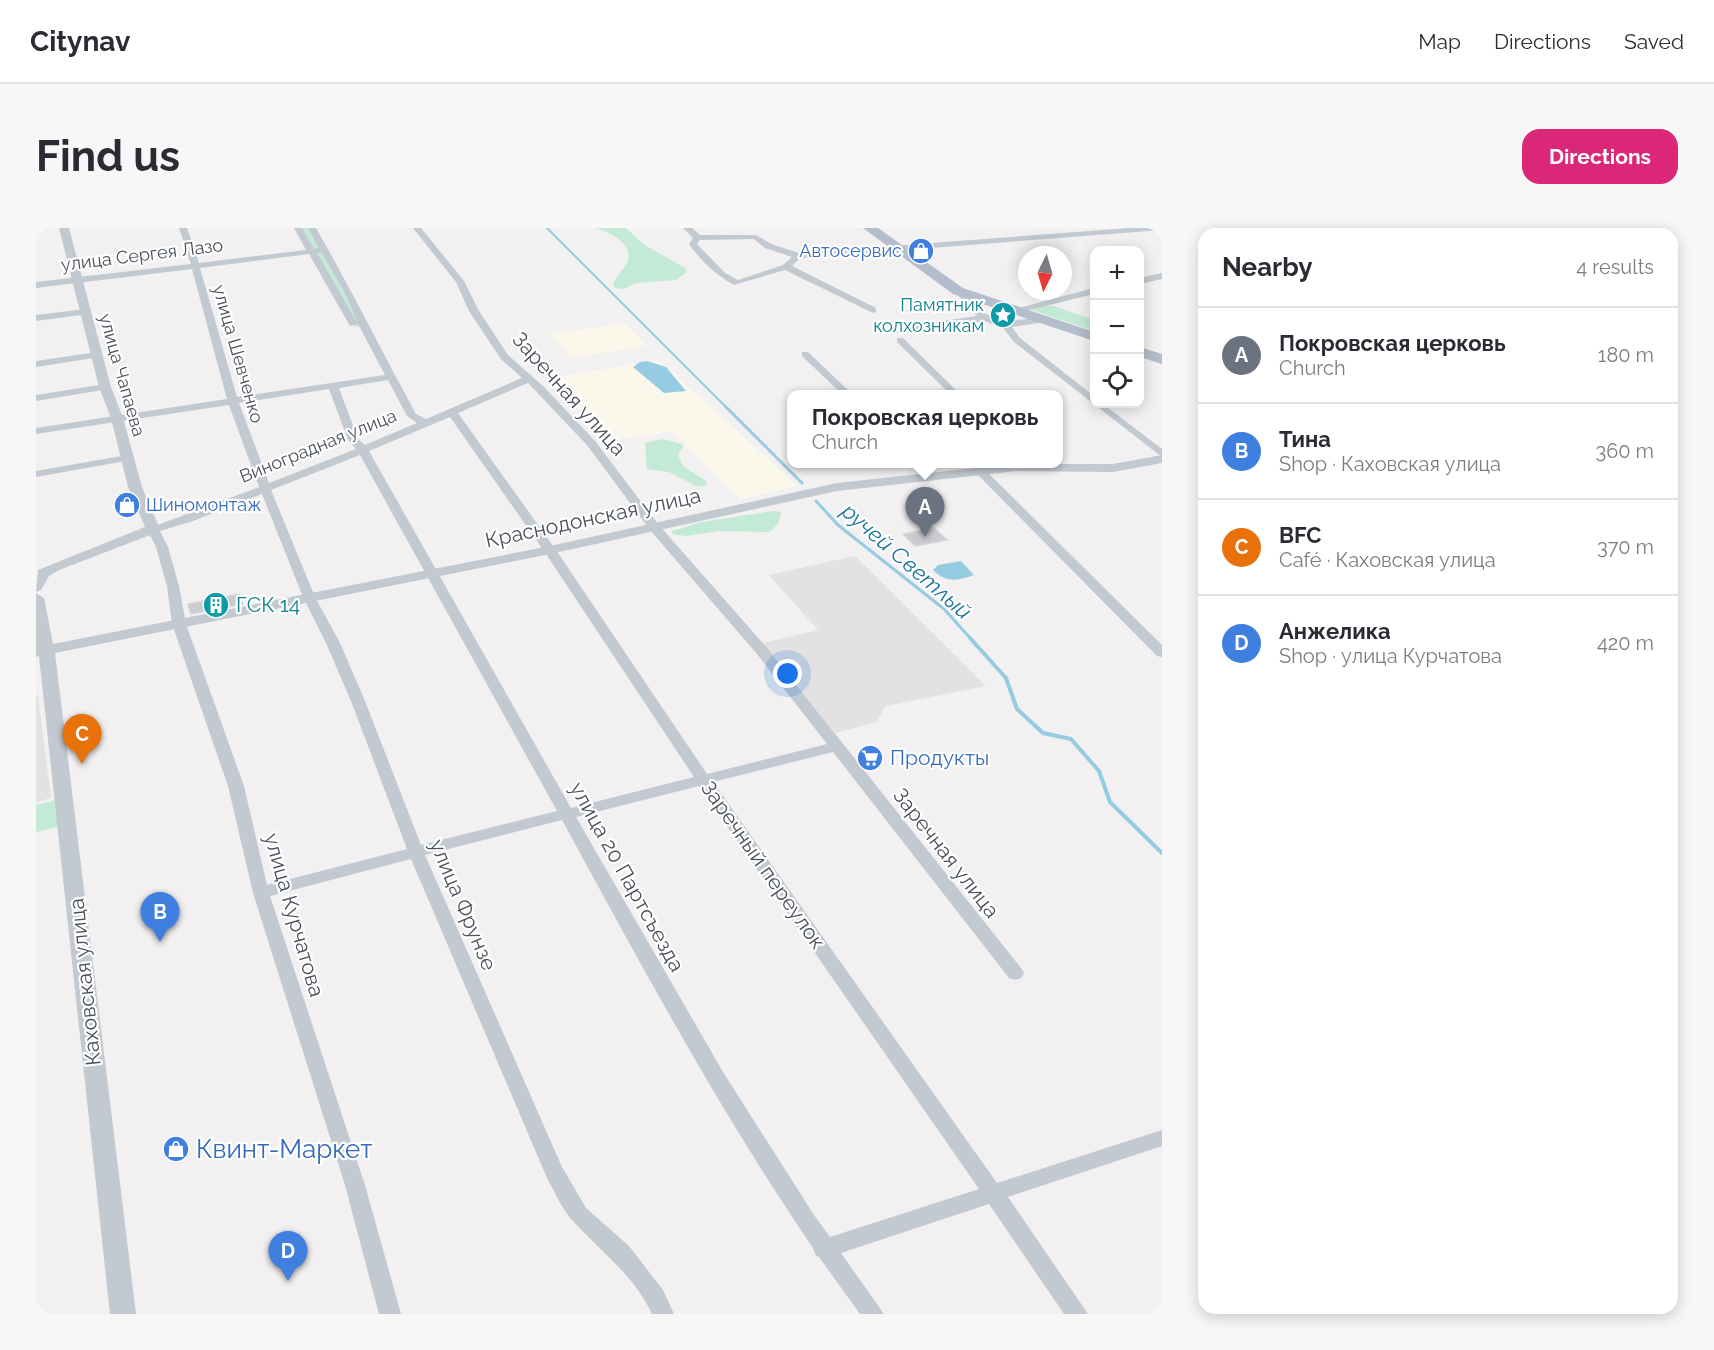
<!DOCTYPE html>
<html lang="en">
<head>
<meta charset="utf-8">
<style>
	body { margin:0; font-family:Raleway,sans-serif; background:#f7f7f7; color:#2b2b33 }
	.controls { position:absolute; right:18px; top:18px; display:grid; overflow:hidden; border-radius:12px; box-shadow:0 3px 15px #0003 }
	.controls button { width:54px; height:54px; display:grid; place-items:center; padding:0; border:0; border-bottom:2px solid #e1e1e2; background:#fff; color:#2b2b33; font:30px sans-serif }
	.compass { position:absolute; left:982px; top:18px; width:54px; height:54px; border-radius:50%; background:#fff; box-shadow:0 3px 15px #0003; rotate:185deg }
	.you { position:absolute; left:752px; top:446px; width:21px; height:21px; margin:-15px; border:4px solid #fff; border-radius:50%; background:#1a73e8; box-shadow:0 0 0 9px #1a73e833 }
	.badge { display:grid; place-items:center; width:39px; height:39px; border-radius:50%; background:#db2777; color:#fff; font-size:20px; font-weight:700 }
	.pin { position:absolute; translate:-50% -50px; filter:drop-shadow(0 2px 3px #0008) }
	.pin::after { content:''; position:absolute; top:32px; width:21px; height:18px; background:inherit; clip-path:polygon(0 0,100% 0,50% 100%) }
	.popup { position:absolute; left:751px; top:162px; width:276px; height:78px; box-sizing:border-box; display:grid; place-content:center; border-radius:12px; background:#fff; filter:drop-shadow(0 2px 4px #0005); font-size:20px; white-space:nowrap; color:#7c7c81 }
	.popup b { font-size:22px; color:#2b2b33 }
	.popup::after { content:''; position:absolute; left:50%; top:100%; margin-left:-12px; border:12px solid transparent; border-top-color:#fff }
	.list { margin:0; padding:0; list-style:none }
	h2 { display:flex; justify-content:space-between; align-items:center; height:78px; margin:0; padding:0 24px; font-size:26px }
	h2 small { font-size:20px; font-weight:400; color:#7c7c81 }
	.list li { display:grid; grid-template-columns:39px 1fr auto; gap:18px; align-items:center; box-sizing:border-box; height:96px; padding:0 24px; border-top:2px solid #e1e1e2 }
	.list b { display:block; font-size:22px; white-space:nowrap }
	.list p { margin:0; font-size:20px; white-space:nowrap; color:#7c7c81 }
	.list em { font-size:20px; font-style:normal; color:#7c7c81 }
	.icon { flex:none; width:33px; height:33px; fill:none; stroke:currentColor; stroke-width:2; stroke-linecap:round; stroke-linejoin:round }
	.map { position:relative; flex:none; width:1126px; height:1086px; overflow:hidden; border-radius:18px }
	header { display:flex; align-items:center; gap:36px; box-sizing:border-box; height:84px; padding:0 30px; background:#fff; border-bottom:2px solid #e1e1e2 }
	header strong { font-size:28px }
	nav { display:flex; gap:33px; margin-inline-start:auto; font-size:21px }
	.intro { display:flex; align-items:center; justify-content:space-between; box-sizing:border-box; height:144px; padding:0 36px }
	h1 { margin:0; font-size:42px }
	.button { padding:15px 27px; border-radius:18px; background:#db2777; color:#fff; font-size:21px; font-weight:700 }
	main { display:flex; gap:36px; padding:0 36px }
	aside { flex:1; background:#fff; border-radius:18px; box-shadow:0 3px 15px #0003 }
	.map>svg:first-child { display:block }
	.commercial { fill:#faf7eb }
	.education { fill:#e3e1e1 }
	.green { fill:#c3ead6 }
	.water { fill:#96cce2 }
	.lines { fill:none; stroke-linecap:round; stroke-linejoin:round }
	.stream-far2 { stroke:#96cce2; stroke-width:2 }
	.stream-far1 { stroke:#96cce2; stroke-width:3 }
	.stream { stroke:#96cce2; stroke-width:4 }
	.building { fill:#cbccd1; stroke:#d4d6da; stroke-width:1.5 }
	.minor { fill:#c2c9d0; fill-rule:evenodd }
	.tertiary { fill:#c2c9d0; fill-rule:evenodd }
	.primary { fill:#b3bdcb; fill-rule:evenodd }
	.labels { text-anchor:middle; stroke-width:4.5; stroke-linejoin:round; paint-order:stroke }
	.far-shop-label { font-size:18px; fill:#366cbe; stroke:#fff; text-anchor:end }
	.far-street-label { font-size:18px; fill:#4a515b; stroke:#fff }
	.far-culture-label { font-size:18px; fill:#0d838f; stroke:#fff; text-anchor:end }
	.street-label { font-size:21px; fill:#4a515b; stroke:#fff }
	.culture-label { font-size:21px; fill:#0d838f; stroke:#fff; text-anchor:start }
	.shop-label { font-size:21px; fill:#366cbe; stroke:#fff; text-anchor:start }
	.water-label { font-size:22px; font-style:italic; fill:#1d769a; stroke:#fff }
	.near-shop-label { font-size:26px; fill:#366cbe; stroke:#fff; text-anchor:start }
</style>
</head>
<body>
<header>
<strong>Citynav</strong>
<nav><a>Map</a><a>Directions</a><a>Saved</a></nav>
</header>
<div class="intro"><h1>Find us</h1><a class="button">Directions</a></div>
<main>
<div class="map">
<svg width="1126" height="1086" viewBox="0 0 1126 1086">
	<rect width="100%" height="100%" fill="#f2f0f0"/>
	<g class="commercial">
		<polygon points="589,95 612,118 535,130 514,106"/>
		<polygon points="623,132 762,258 704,271 637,204 574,213 514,150"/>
	</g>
	<g class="education">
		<polygon points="819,328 950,458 849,478 841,494 799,505 727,415 782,402 733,347"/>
		<polygon points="2,467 15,570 0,574 0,468"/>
	</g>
	<g class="green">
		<polygon points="262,0 276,0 328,100 318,98"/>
		<path d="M560 0H590L607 16 649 40 651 44 640 52 600 55 587 61 580 60 577 58C580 45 590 41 592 32 597 15 573 4 560 0Z"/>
		<polygon points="1006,78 1018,78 1058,92 1058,103 996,82 997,79"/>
		<polygon points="626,211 646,216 647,218 642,227 647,238 670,253 671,257 662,259 633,244 611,241 609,215"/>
		<path d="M738 283 745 284C745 292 740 300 733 304L684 303 650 308 636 306V303L666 294Z"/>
		<polygon points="29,570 32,596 0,604 0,577"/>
	</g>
	<g class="water">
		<polygon points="611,133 630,139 650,163 628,165 597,139 604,134"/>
		<path d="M925 333 938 347C922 353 910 355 897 342L902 337Z"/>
	</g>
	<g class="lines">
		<polyline class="stream-far2" points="511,0 692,181"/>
		<g class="stream-far1">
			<polyline points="690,179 766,255"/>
			<polyline points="780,273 802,297 908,381 935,411"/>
		</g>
		<polyline class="stream" points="934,410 970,450 981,481 1007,505 1035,511 1063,543 1074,574 1126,625"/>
	</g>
	<g class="building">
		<polygon points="898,300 911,312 879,318 867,306"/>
		<polygon points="203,366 207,376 155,386 152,376"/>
	</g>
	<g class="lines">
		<g class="minor">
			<polygon points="0,0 9,0 0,3"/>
			<path d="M143 0H151L163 35 270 22 258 0H266L278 21 283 20 272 0H280C315 61 346 124 380 186L390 191 486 150 465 131 433 83 420 54 377 0H385L428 53 443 83 472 127 508 159 559 213 622 296 731 420 985 740 988 745 985 750 979 752 973 750 797 524 677 554 961 955 1126 902V918L972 969 1052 1086H1028L953 976 805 1025 848 1086H824L783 1029 780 1028 777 1020C684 884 605 737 526 592L389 627 526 939 550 980 593 1018 627 1062 638 1086H616C597 1046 566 1025 538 994 526 982 519 964 511 950L375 631 234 668 329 957 365 1086H343L309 957 217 665 192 558 136 396 131 358 120 319 111 301 223 259 193 177 0 206V200L191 171 156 41 0 60V54L155 36ZM281 25H286L310 67 322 96ZM273 26 314 98 322 96 349 147 201 169 164 40ZM352 152 371 188 381 195 329 217 322 211 303 160ZM492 155 551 217 614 302 721 426 791 516 671 546 520 322 422 185ZM293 161 312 212 320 221 233 255 203 175ZM414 189 508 323 658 549 535 580 333 223ZM324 227 521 583 385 617 329 473 304 415 279 369 235 262ZM226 266 267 369 290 415 315 473 371 621 231 657 208 558 150 396 143 358 132 319 124 303 157 293ZM663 558 943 961 794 1009 778 987 687 844 540 589Z"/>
			<path d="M647 0H656L664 7H720L735 16 763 25 1094 0H1126V2L764 30 756 38 840 80V84L837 85 749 42 698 57C680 47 665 33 653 16L657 10ZM718 11 729 20 756 29 747 37 702 52 689 45 661 16 664 12Z"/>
			<polygon points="1126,45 1126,51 1104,56 1104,50"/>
			<polygon points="922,60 945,83 963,93 1008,90 1008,94 976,99 984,110 1058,168 1058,176 1067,176 1126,221 1126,229 978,114 967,100 948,93 856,106 851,103 856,100 941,88 918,63"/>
			<polygon points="1058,60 1058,66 977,86 972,83"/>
			<polygon points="49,81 52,82 52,86 0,93 0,87"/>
			<polygon points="861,110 867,110 924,166 914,166 861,114"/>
			<polygon points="61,124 66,127 64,129 0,139 0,133"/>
			<polygon points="766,124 772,124 816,166 806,166 766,128"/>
			<polygon points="69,156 73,157 73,161 0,173 0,167"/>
			<polygon points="91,227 97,230 95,232 0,249 0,243"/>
			<polygon points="873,236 885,236 897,248 891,251 887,250"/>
			<polygon points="944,240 948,241 1126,417 1126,429 1121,428 940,245 940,241"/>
		</g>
		<g class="tertiary">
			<polygon points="23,0 33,0 75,159 87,190 106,259 124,301 122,304 23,342 13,348 5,362 0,364 2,342 109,299 92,259 75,190 63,159"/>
			<polygon points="1126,227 1126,235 1077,244 981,243 801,263 514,326 19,425 100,1086 74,1086 3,428 0,429 0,365 8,370 17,416 514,318 801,255 976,236 1077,236"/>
		</g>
		<g class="primary">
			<polygon points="827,0 842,0 927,60 1058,104 1058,113 917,66"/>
			<polygon points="1104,119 1126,126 1126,136 1104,129"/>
		</g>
	</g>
	<defs>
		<g id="shop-disc" transform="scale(1.35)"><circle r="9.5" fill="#3f7fe0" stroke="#fff"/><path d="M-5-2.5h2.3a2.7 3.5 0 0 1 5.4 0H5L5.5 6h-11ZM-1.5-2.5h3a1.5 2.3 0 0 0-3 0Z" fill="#fff"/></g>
		<g id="sight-disc" transform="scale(1.35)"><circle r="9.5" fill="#0f9aa8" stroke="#fff"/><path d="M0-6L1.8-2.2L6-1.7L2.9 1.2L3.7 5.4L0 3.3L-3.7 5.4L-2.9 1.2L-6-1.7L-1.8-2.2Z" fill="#fff"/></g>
		<g id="building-disc" transform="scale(1.35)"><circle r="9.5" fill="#0f9aa8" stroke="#fff"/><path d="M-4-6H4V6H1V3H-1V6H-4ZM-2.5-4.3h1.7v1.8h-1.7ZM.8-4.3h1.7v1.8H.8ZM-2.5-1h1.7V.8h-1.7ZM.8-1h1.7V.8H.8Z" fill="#fff"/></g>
		<g id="supermarket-disc" transform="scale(1.35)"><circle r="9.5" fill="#3f7fe0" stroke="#fff"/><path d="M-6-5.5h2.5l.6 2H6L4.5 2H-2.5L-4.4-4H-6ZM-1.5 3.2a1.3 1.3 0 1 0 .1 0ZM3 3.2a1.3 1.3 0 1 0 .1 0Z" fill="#fff"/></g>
	</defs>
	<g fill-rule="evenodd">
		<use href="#shop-disc" x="885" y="23"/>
		<use href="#sight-disc" x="967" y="87"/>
		<use href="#shop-disc" x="91" y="277"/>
		<use href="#building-disc" x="180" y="377"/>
		<use href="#supermarket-disc" x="834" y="530"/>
		<use href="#shop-disc" x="140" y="921"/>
	</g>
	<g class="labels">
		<g class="far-shop-label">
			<text x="866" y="29">Автосервис</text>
			<text x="110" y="283" text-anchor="start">Шиномонтаж</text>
		</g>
		<g class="far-street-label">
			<text transform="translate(106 27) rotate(-7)" y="6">улица Сергея Лазо</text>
			<text transform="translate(202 126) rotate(74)" y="6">улица Шевченко</text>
			<text transform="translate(86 147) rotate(74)" y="6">улица Чапаева</text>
			<text transform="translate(282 218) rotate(-22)" y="6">Виноградная улица</text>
		</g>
		<g class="far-culture-label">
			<text x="948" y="83">Памятник<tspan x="948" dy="21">колхозникам</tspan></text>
		</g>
		<g class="street-label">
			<text transform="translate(533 166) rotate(48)" y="7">Заречная улица</text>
			<text transform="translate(557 290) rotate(-12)" y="7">Краснодонская улица</text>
			<text transform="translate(910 625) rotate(52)" y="7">Заречная улица</text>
			<text transform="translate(727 637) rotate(55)" y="7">Заречный переулок</text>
			<text transform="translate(591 649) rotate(61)" y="7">улица 20 Партсъезда</text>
			<text transform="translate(427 677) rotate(67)" y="7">улица Фрунзе</text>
			<text transform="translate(258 687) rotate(74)" y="7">улица Курчатова</text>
			<text transform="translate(49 754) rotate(-96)" y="7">Каховская улица</text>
		</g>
		<g class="culture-label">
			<text x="200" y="384">ГСК 14</text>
		</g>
		<g class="shop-label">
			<text x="854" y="537">Продукты</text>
		</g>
		<g class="water-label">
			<text transform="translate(871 333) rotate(41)" y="8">ручей Светлый</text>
		</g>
		<g class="near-shop-label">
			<text x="160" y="930">Квинт-Маркет</text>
		</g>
	</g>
</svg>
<div class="controls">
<button>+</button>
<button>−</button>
<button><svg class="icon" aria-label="locate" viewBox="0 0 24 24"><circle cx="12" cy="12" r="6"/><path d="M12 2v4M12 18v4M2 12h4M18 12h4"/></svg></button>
</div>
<svg class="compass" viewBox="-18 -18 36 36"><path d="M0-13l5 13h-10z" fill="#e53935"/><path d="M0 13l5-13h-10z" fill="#7c7c81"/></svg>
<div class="you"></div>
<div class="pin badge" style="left:889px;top:309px;background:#6b7280">A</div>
<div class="popup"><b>Покровская церковь</b>Church</div>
<div class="pin badge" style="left:124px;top:714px;background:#3f7fe0">B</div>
<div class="pin badge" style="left:46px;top:536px;background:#e8710a">C</div>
<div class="pin badge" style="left:252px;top:1053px;background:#3f7fe0">D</div>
</div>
<aside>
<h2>Nearby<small>4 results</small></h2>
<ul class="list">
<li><span class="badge" style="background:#6b7280">A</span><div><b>Покровская церковь</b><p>Church</p></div><em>180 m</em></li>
<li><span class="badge" style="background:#3f7fe0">B</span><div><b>Тина</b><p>Shop · Каховская улица</p></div><em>360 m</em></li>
<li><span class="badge" style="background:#e8710a">C</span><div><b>BFC</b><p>Café · Каховская улица</p></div><em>370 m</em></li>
<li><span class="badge" style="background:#3f7fe0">D</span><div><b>Анжелика</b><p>Shop · улица Курчатова</p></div><em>420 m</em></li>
</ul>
</aside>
</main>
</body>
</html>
